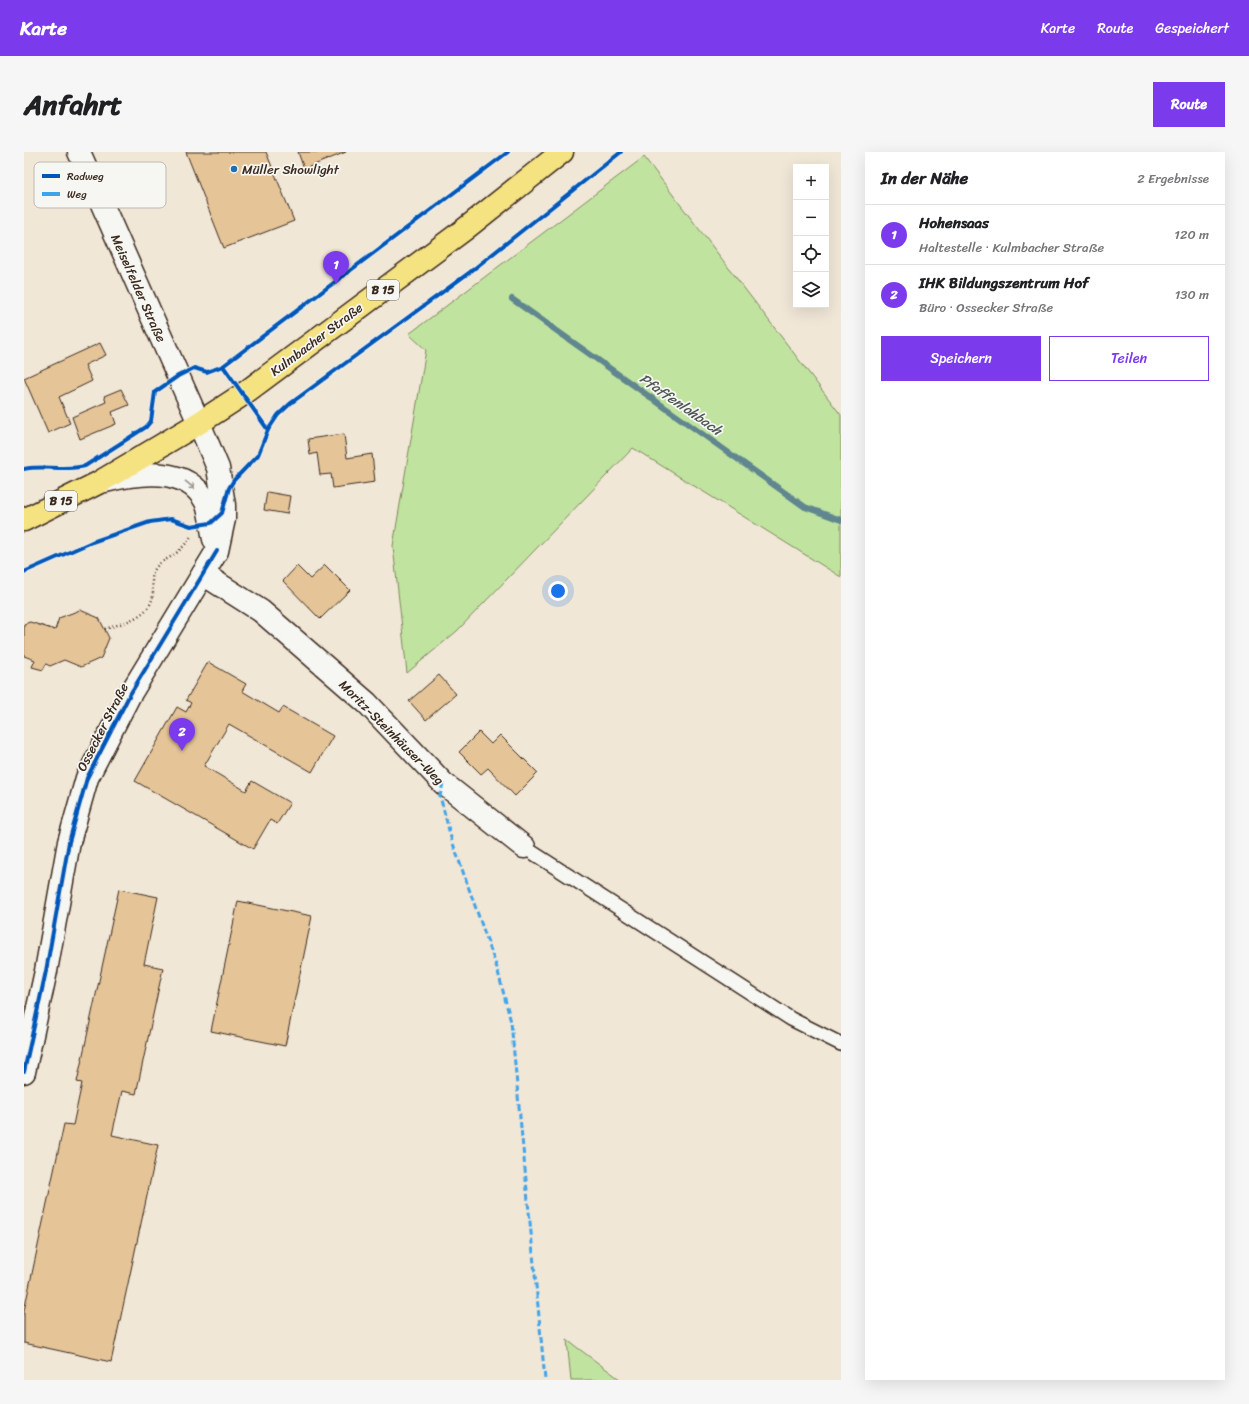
<!DOCTYPE html>
<html lang="de">
<head>
<meta charset="utf-8">
<style>
	body { margin:0; font-family:Sriracha,sans-serif; background:#f6f6f6; color:#202124 }
	.controls { position:absolute; right:12px; top:12px; display:grid; overflow:hidden; border-radius:0px; box-shadow:0 4px 16px #0002 }
	.controls button { width:36px; height:36px; display:grid; place-items:center; padding:0; border:0; border-bottom:1px solid #e0e0e0; background:#fff; color:#202124; font:20px sans-serif }
	.you { position:absolute; left:534px; top:439px; width:14px; height:14px; margin:-10px; border:3px solid #fff; border-radius:50%; background:#1a73e8; box-shadow:0 0 0 6px #1a73e833 }
	.badge { display:grid; place-items:center; width:26px; height:26px; border-radius:50%; background:#7c3aed; color:#fff; font-size:13px; font-weight:700 }
	.pin { position:absolute; translate:-50% -33px; filter:drop-shadow(0 1px 2px #0008) }
	.pin::after { content:''; position:absolute; top:21px; width:14px; height:12px; background:inherit; clip-path:polygon(0 0,100% 0,50% 100%) }
	.list { margin:0; padding:0; list-style:none }
	h2 { display:flex; justify-content:space-between; align-items:center; height:52px; margin:0; padding:0 16px; font-size:17px }
	h2 small { font-size:13px; font-weight:400; color:#757577 }
	.list li { display:grid; grid-template-columns:26px 1fr auto; gap:12px; align-items:center; box-sizing:border-box; height:60px; padding:0 16px; border-top:1px solid #e0e0e0 }
	.list b { display:block; font-size:15px; white-space:nowrap }
	.list p { margin:0; font-size:13px; white-space:nowrap; color:#757577 }
	.list em { font-size:13px; font-style:normal; color:#757577 }
	.actions { display:flex; gap:8px; padding:12px 16px }
	.actions a { flex:1; padding:9px 0; border:1px solid #7c3aed; border-radius:0px; text-align:center; font-size:14px; color:#7c3aed }
	.actions .main { background:#7c3aed; color:#fff }
	.icon { flex:none; width:22px; height:22px; fill:none; stroke:currentColor; stroke-width:2; stroke-linecap:round; stroke-linejoin:round }
	.map { position:relative; flex:none; width:817px; height:1228px; overflow:hidden; border-radius:0px }
	header { display:flex; align-items:center; gap:24px; box-sizing:border-box; height:56px; padding:0 20px; background:#7c3aed; color:#fff }
	header strong { font-size:19px }
	nav { display:flex; gap:22px; margin-inline-start:auto; font-size:14px }
	.intro { display:flex; align-items:center; justify-content:space-between; box-sizing:border-box; height:96px; padding:0 24px }
	h1 { margin:0; font-size:28px }
	.button { padding:10px 18px; border-radius:0px; background:#7c3aed; color:#fff; font-size:14px; font-weight:700 }
	main { display:flex; gap:24px; padding:0 24px }
	aside { flex:1; background:#fff; border-radius:0px; box-shadow:0 4px 16px #0002 }
	.map>svg:first-child { display:block }
	.green { fill:#c0e49f; stroke:#7e875e }
	.lines { fill:none; stroke-linecap:round; stroke-linejoin:round }
	.stream { stroke:#61868f; stroke-width:6 }
	.building { fill:#e5c598; stroke:#3b2a1e }
	.service-casing { stroke:#3b2a1e; stroke-width:16 }
	.minor-casing { stroke:#3b2a1e; stroke-width:25 }
	.tertiary-casing { stroke:#3b2a1e; stroke-width:25 }
	.primary-casing { stroke:#3b2a1e; stroke-width:25 }
	.path { stroke:#3b2a1e; stroke-width:2.5; stroke-dasharray:1 3; stroke-linecap:butt }
	.service { stroke:#f6f6f2; stroke-width:13 }
	.minor { stroke:#f6f6f2; stroke-width:22 }
	.tertiary { stroke:#f6f6f2; stroke-width:22 }
	.primary { stroke:#f5e382; stroke-width:22 }
	.quiet { stroke:#3fa3ea; stroke-width:3; stroke-dasharray:6 3; stroke-linecap:butt }
	.cycleway-casing { stroke:#f6f6f2; stroke-width:6 }
	.cycleway { stroke:#0057b8; stroke-width:4 }
	.oneway { stroke:#989088 }
	.poi-dot { fill:#1f6fb2; stroke:#f6f6f2; stroke-width:1.5 }
	.labels { text-anchor:middle; stroke-width:3.5; stroke-linejoin:round; paint-order:stroke }
	.shield { fill:#f6f6f2; stroke:#73675e; stroke-width:1 }
	.shield-label { font-size:12px; font-weight:bold; fill:#3b2a1e }
	.poi-label { font-size:13px; fill:#3b2a1e; stroke:#f6f6f2; text-anchor:start }
	.street-label { font-size:13px; fill:#3b2a1e; stroke:#f6f6f2 }
	.water-label { font-size:14px; font-style:italic; fill:#4e5857; stroke:#f6f6f2 }
	.key { fill:#f6f6f2; stroke:#beb9b2; stroke-width:1 }
	.key-label { font-size:11px; fill:#3b2a1e }
</style>
</head>
<body>
<header>
<strong>Karte</strong>
<nav><a>Karte</a><a>Route</a><a>Gespeichert</a></nav>
</header>
<div class="intro"><h1>Anfahrt</h1><a class="button">Route</a></div>
<main>
<div class="map">
<svg width="817" height="1228" viewBox="0 0 817 1228">
	<rect width="100%" height="100%" fill="#f1e7d7"/>
	<filter id="ink" filterUnits="userSpaceOnUse"><feTurbulence type="fractalNoise" baseFrequency=".025" numOctaves="2"/><feDisplacementMap in="SourceGraphic" scale="8" xChannelSelector="R" yChannelSelector="G"/><feConvolveMatrix kernelMatrix="1 2 1 2 8 2 1 2 1" color-interpolation-filters="sRGB"/></filter>
	<g filter="url(#ink)">
		<g class="green">
			<polygon points="620,5 817,263 817,425 609,296 433,479 383,521 369,394 402,198 385,182"/>
			<polygon points="543,1188 597,1228 547,1228"/>
		</g>
		<g class="lines">
			<polyline class="stream" points="488,147 781,355 817,368"/>
		</g>
		<g class="building">
			<polygon points="162,0 242,0 270,69 200,96"/>
			<polygon points="274,0 322,0 280,17"/>
			<polygon points="76,191 82,203 61,213 68,229 35,245 46,271 24,281 0,226"/>
			<polygon points="97,237 105,253 88,260 92,272 56,287 48,265 82,250 80,244"/>
			<polygon points="320,282 323,306 348,302 351,330 309,336 307,322 296,323 293,301 286,303 284,287"/>
			<polygon points="243,340 266,344 263,362 240,358"/>
			<polygon points="301,413 326,438 296,467 259,429 273,414 286,427"/>
			<polygon points="56,458 75,466 85,486 77,506 57,515 40,508 26,514 22,512 19,518 8,515 11,508 0,504 0,472 6,470 31,478 35,466"/>
			<polygon points="184,510 222,532 218,539 255,561 259,555 309,584 288,620 205,572 180,614 222,639 228,629 266,651 253,672 246,668 229,697 111,629 153,555 162,560 167,551 162,548"/>
			<polygon points="415,523 432,542 402,568 385,549"/>
			<polygon points="455,580 467,592 476,583 514,621 491,644 464,616 457,622 435,600"/>
			<polygon points="95,737 134,745 120,812 139,816 112,942 98,939 88,983 134,993 87,1210 0,1191 0,1159 40,972 49,973 58,931 53,930"/>
			<polygon points="214,749 288,764 261,894 187,879"/>
		</g>
		<g class="lines">
			<g class="service-casing">
				<polyline id="service" points="500,695 767,867 817,892"/>
			</g>
			<g class="minor-casing">
				<g id="minor">
					<polyline points="55,0 175,271"/>
					<polyline points="179,422 237,459 343,551 419,631 500,695"/>
				</g>
			</g>
			<g class="tertiary-casing">
				<g id="tertiary">
					<path d="M81 329C114 321 163 313 182 350 187 362 187 375 190 387"/>
					<polyline points="0,920 22,819 45,690 63,626 105,544 193,399 200,367 200,353 194,316 175,271"/>
				</g>
			</g>
			<g class="primary-casing">
				<polyline id="primary" points="0,368 74,331 175,271 218,243 441,77 538,0"/>
			</g>
			<path class="path" d="M81 477C99 471 129 464 129 441 129 433 126 424 131 417 135 410 142 408 148 404 155 400 163 391 167 384"/>
			<use href="#service" class="service"/>
			<use href="#minor" class="minor"/>
			<use href="#tertiary" class="tertiary"/>
			<use href="#primary" class="primary"/>
			<polyline class="quiet" points="419,631 416,644 427,686 473,816 487,870 521,1228"/>
			<g class="cycleway-casing">
				<g id="cycleway">
					<polyline points="199,214 244,278"/>
					<path d="M0 317C20 313 41 319 61 314L122 275 127 269 131 240 154 224 170 216 183 220 199 214 484 0"/>
					<polyline points="0,420 68,390 126,370 147,367 167,374 187,371 198,361 205,336 210,328 234,303 244,278 254,263 267,251 446,120 597,0"/>
					<polyline points="0,920 22,819 45,690 63,626 105,544 193,399"/>
				</g>
			</g>
			<use href="#cycleway" class="cycleway"/>
		</g>
		<defs><path id="oneway-shaft" d="M-6 0H5M1.5-3L5.5 0L1.5 3" fill="none" stroke-width="1.6" stroke-linecap="round" stroke-linejoin="round"/></defs>
		<use class="oneway" href="#oneway-shaft" transform="translate(166 333) rotate(39)"/>
	</g>
	<circle class="poi-dot" cx="210" cy="17" r="4"/>
	<g class="labels">
		<g class="shield">
			<rect x="343" y="128" width="32" height="20" rx="3"/>
			<rect x="21" y="339" width="32" height="20" rx="3"/>
		</g>
		<g class="shield-label">
			<text x="359" y="142">B 15</text>
			<text x="37" y="353">B 15</text>
		</g>
		<g class="poi-label">
			<text x="218" y="22">Müller Showlight</text>
		</g>
		<g class="street-label">
			<text transform="translate(115 136) rotate(66)" y="5">Meiselfelder Straße</text>
			<text transform="translate(292 187) rotate(-37)" y="5">Kulmbacher Straße</text>
			<text transform="translate(78 575) rotate(-63)" y="5">Ossecker Straße</text>
			<text transform="translate(368 580) rotate(45)" y="5">Moritz-Steinhäuser-Weg</text>
		</g>
		<g class="water-label">
			<text transform="translate(657 252) rotate(35)" y="5">Pfaffenlohbach</text>
		</g>
	</g>
	<rect x="10" y="10" width="132" height="46" rx="6" class="key"/>
	<rect x="18" y="22" width="18" height="4" fill="#0057b8"/>
	<rect x="18" y="40" width="18" height="4" fill="#3fa3ea"/>
	<g class="key-label">
		<text x="43" y="28">Radweg</text>
		<text x="43" y="46">Weg</text>
	</g>
</svg>
<div class="controls">
<button>+</button>
<button>−</button>
<button><svg class="icon" aria-label="locate" viewBox="0 0 24 24"><circle cx="12" cy="12" r="6"/><path d="M12 2v4M12 18v4M2 12h4M18 12h4"/></svg></button>
<button><svg class="icon" aria-label="layers" viewBox="0 0 24 24"><path d="M12 4l9 5-9 5-9-5zM3 14l9 5 9-5"/></svg></button>
</div>
<div class="you"></div>
<div class="pin badge" style="left:312px;top:132px">1</div>
<div class="pin badge" style="left:158px;top:599px">2</div>
</div>
<aside>
<h2>In der Nähe<small>2 Ergebnisse</small></h2>
<ul class="list">
<li><span class="badge">1</span><div><b>Hohensaas</b><p>Haltestelle · Kulmbacher Straße</p></div><em>120 m</em></li>
<li><span class="badge">2</span><div><b>IHK Bildungszentrum Hof</b><p>Büro · Ossecker Straße</p></div><em>130 m</em></li>
</ul>
<div class="actions"><a class="main">Speichern</a><a>Teilen</a></div>
</aside>
</main>
</body>
</html>
